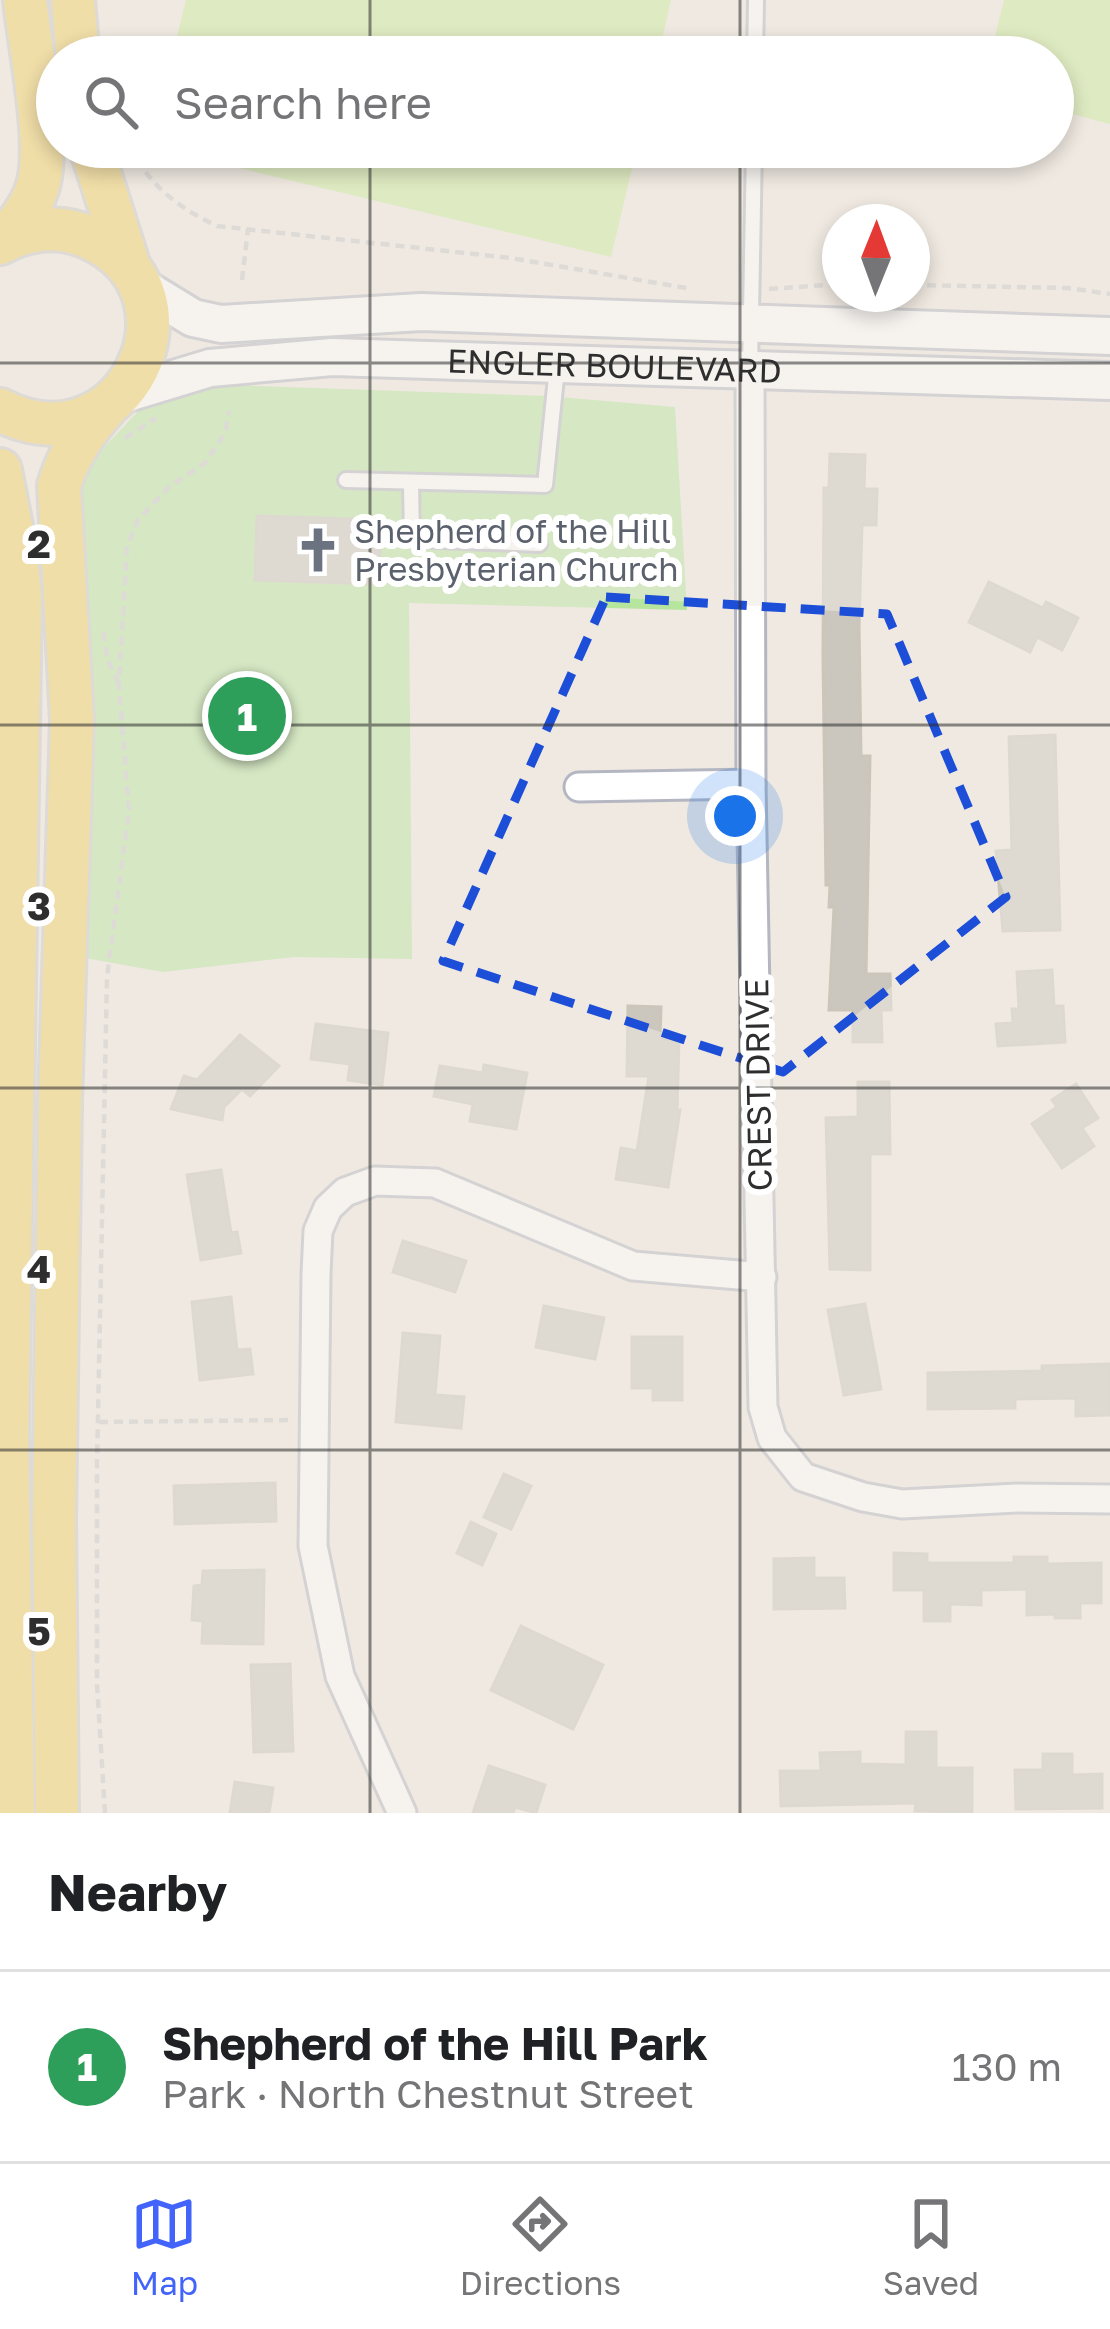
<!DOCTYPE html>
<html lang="en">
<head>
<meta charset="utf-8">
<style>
	body { margin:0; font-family:"Golos Text",sans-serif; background:#f6f6f6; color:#202124 }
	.compass { position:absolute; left:822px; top:204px; width:108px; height:108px; border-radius:50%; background:#fff; box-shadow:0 6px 18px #0003; rotate:1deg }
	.you { position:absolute; left:735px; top:816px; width:42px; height:42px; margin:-30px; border:9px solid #fff; border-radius:50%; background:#1a73e8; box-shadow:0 0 0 18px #1a73e833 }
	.badge { display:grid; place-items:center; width:78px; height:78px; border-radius:50%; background:#4264fb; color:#fff; font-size:39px; font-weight:700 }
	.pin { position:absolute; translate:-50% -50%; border:6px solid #fff; box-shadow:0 3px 12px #0006 }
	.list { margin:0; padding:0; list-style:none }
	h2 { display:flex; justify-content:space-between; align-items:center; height:156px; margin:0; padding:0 48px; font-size:51px }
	h2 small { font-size:39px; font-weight:400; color:#757577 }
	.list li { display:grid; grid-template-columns:78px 1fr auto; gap:36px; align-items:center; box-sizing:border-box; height:192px; padding:0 48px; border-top:3px solid #e0e0e0 }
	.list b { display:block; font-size:45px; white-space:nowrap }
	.list p { margin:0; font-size:39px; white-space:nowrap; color:#757577 }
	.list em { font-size:39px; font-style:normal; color:#757577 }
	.icon { flex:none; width:66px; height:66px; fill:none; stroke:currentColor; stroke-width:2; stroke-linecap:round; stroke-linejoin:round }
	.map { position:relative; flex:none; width:1110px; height:1813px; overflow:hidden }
	.search { position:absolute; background:#fff; box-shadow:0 6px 18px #0003; left:36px; right:36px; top:36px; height:132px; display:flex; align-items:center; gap:30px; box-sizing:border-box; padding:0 42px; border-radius:66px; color:#757577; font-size:45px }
	.sheet { height:348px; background:#fff }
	nav { display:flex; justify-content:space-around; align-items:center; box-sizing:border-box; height:168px; border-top:3px solid #e0e0e0; background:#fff; font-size:33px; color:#757577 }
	nav a { display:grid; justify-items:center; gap:6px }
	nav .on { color:#4264fb }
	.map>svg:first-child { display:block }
	.green { fill:#b6e59e }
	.pitch { fill:#c9ec9a }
	.building { fill:#cbc7bf; stroke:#cbc5ba; stroke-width:3 }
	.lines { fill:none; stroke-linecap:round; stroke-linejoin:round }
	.lane-casing { stroke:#b4b7c1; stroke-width:20 }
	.street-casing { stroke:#b4b7c1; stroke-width:33 }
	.secondary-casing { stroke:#b4b7c1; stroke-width:42 }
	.primary-casing { stroke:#c9c9c9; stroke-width:48 }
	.path { stroke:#c9c9c9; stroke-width:4.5; stroke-dasharray:9 6; stroke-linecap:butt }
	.lane { stroke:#fff; stroke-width:14 }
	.street { stroke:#fff; stroke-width:27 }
	.secondary { stroke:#fff; stroke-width:36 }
	.primary { stroke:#f2d163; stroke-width:42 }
	.marked { fill:none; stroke:#1d4ed8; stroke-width:9; stroke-dasharray:24 15; stroke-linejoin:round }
	.grid { fill:none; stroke:#2e2e2e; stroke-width:3; stroke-opacity:0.55 }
	.labels { text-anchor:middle; stroke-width:12; stroke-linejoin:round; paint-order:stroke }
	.street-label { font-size:33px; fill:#2e2e2e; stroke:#fff }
	.worship-label { font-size:33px; fill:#5b616d; stroke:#fff; text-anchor:start }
	.grid-label { font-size:39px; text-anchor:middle; font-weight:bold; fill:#2e2e2e; stroke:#fff; stroke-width:12; stroke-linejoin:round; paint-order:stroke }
</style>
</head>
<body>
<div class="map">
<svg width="1110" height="1813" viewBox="0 0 1110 1813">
	<rect width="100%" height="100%" fill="#efe9e1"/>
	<polygon class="green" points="194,384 548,396 675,407 687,610 409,603 412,959 294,957 163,972 85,958 74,525 88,464 143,406"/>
	<g class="pitch">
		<polygon points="186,0 671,0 658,57 172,57"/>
		<polygon points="1004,0 1110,0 1110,124 1053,109 1053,57 990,57"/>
		<polygon points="151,147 637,147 611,257"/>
	</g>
	<g class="building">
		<polygon points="830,454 865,455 864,489 877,489 876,525 862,525 859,625 861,756 870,756 866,974 890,974 891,1010 881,1010 882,1042 853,1042 853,1010 829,1010 834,907 829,907 830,885 826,885 823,655 824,488 829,488"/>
		<polygon points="257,516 381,520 379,584 255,580"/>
		<polygon points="989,582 1043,608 1046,602 1078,618 1062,650 1037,637 1030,652 969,622"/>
		<polygon points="1055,735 1060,930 1003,931 996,851 1012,850 1009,737"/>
		<polygon points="1052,970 1054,1006 1063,1006 1065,1042 998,1046 996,1024 1013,1023 1012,1009 1019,1009 1017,972"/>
		<polygon points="628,1006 661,1007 660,1039 679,1040 677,1110 680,1110 668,1187 616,1179 621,1148 637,1151 649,1076 627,1076"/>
		<polygon points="316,1024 388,1033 382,1085 348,1080 350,1064 311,1059"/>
		<polygon points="240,1035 279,1066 250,1096 242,1089 224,1107 222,1120 171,1109 184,1076 197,1080"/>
		<polygon points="484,1065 527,1073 516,1129 470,1121 473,1104 434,1096 440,1066 483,1073"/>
		<polygon points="858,1082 889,1082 890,1154 870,1154 870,1270 830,1269 826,1118 858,1117"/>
		<polygon points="1076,1084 1098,1118 1082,1128 1094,1146 1062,1168 1032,1124 1057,1107 1052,1100"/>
		<polygon points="221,1170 231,1233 237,1232 241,1253 201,1260 187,1175"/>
		<polygon points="403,1241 466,1261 455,1292 393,1272"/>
		<polygon points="231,1297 237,1350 250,1349 253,1374 200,1380 192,1302"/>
		<polygon points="865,1304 881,1389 844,1395 828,1310"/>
		<polygon points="544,1306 604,1318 595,1359 536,1347"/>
		<polygon points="403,1333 440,1336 435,1395 464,1397 461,1428 396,1422"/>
		<polygon points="632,1337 682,1337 682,1400 653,1400 653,1388 632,1388"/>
		<polygon points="1110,1364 1110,1415 1076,1416 1076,1398 1015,1399 1015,1408 928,1409 928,1373 1042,1371 1042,1366"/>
		<polygon points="504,1474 531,1486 511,1529 484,1517"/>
		<polygon points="275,1483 276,1521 175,1524 174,1486"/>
		<polygon points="471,1522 496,1534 482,1565 457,1553"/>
		<polygon points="894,1553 927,1554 927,1563 1014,1563 1014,1557 1047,1557 1047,1564 1101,1563 1101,1603 1080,1603 1080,1618 1055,1618 1055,1614 1027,1615 1027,1589 981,1590 981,1605 950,1604 950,1621 924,1621 924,1590 894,1590"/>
		<polygon points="814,1558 814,1578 844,1578 845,1608 774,1609 774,1559"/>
		<polygon points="264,1570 263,1644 202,1643 203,1621 192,1620 194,1586 202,1585 203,1571"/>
		<polygon points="521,1626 603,1665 573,1729 491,1690"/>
		<polygon points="290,1664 293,1751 254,1752 251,1665"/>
		<polygon points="906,1732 936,1732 936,1768 972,1768 972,1812 915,1811 916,1803 781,1806 780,1771 821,1771 820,1753 860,1752 860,1764 906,1765"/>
		<polygon points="1043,1754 1072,1754 1072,1775 1102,1774 1102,1808 1016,1809 1015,1770 1043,1770"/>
		<polygon points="489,1766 545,1785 536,1813 515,1807 513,1813 473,1813"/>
		<polygon points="235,1782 273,1788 269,1813 230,1813"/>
	</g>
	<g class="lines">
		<g class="lane-casing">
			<g id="lane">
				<polyline points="755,57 756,0"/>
				<polyline points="750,370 754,147"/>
				<polyline points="346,480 545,485 557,368"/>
				<polyline points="411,484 412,539 539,544"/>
			</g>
		</g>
		<g class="street-casing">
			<g id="street">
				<polyline points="750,370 751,784 763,1407 772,1438 803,1477 863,1497 902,1504 1017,1498 1110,1499"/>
				<polyline points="579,787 751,784"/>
				<polyline points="402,1813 340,1676 313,1546 316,1274 318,1231 328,1208 345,1192 375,1181 435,1183 633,1266 762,1277"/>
			</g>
		</g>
		<g class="secondary-casing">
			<g id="secondary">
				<polyline points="139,285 193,318 221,324 421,312 1110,336"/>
				<path id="s1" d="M121 395 210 368 332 357 1110 381"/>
			</g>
		</g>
		<g class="primary-casing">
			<g id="primary">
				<polyline points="73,0 78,57"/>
				<polyline points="91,147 129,267"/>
				<path d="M5 240C19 222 34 204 39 182 49 138 30 48 25 0"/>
				<path d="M0 243C28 228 60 224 90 238 211 294 124 474 0 410"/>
				<polyline points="0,470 16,552 20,597 7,1432 13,1813"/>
				<path d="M57 1813 54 1520 60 1102 72 720 59 486C68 455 84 431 106 407"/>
			</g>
		</g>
		<g class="path">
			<path d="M129 147C152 187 177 207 217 226L511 258 692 289"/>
			<polyline points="242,280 248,229"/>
			<polyline points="912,285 1068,288 1110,294"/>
			<polyline points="769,289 840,284"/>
			<polyline points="125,438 156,418"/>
			<polyline points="103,632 108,661 119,684"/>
			<polyline points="99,1422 291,1420"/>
			<polyline points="105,1813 97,1684 97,1464 107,977 129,810 119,685 127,547 138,520 169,487 205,463 225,433 229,411"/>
		</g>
		<use href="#lane" class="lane"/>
		<use href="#street" class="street"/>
		<use href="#secondary" class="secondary"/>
		<use href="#primary" class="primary"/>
	</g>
	<path d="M0 0H1110V1813H0ZM606 597 887 614 1006 897 783 1072 443 961Z" fill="#efe9e1" fill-opacity=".55" fill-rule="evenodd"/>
	<path class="marked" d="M606 597 887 614 1006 897 783 1072 443 961Z"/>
	<path class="grid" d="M370 0V57M740 0V57M370 147V1813M740 147V1813M0 363H1110M0 725H1110M0 1088H1110M0 1450H1110"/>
	<defs>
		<g id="church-bare" transform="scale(3.6)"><path d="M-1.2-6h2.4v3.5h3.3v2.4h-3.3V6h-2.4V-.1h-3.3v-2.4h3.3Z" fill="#6b7280" stroke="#fff" stroke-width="2.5" paint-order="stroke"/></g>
	</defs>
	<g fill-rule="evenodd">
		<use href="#church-bare" x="318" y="550"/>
	</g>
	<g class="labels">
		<g class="street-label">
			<text dy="12" stroke="none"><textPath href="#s1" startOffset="498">ENGLER BOULEVARD</textPath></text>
			<text transform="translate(758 1085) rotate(-91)" y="12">CREST DRIVE</text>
		</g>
		<g class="worship-label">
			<text x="354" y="543">Shepherd of the Hill<tspan x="354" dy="38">Presbyterian Church</tspan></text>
		</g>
	</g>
	<g class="grid-label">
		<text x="39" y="558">2</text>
		<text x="39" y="920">3</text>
		<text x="39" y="1283">4</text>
		<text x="39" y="1645">5</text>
	</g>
</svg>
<svg class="compass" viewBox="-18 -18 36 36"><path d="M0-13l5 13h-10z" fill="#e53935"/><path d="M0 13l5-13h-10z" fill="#757577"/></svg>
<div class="you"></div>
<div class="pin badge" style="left:247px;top:716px;background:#2e9e5b">1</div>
<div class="search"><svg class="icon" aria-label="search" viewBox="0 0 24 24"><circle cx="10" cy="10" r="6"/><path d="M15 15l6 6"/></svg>Search here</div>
</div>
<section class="sheet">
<h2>Nearby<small></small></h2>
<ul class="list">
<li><span class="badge" style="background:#2e9e5b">1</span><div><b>Shepherd of the Hill Park</b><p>Park · North Chestnut Street</p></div><em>130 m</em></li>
</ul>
</section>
<nav>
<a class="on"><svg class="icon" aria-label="map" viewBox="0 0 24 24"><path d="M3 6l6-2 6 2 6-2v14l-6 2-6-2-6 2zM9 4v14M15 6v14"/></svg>Map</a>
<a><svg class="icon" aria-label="directions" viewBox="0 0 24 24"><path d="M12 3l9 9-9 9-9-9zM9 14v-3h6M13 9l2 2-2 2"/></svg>Directions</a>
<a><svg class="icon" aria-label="saved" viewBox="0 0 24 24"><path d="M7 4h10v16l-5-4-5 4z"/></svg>Saved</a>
</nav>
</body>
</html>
